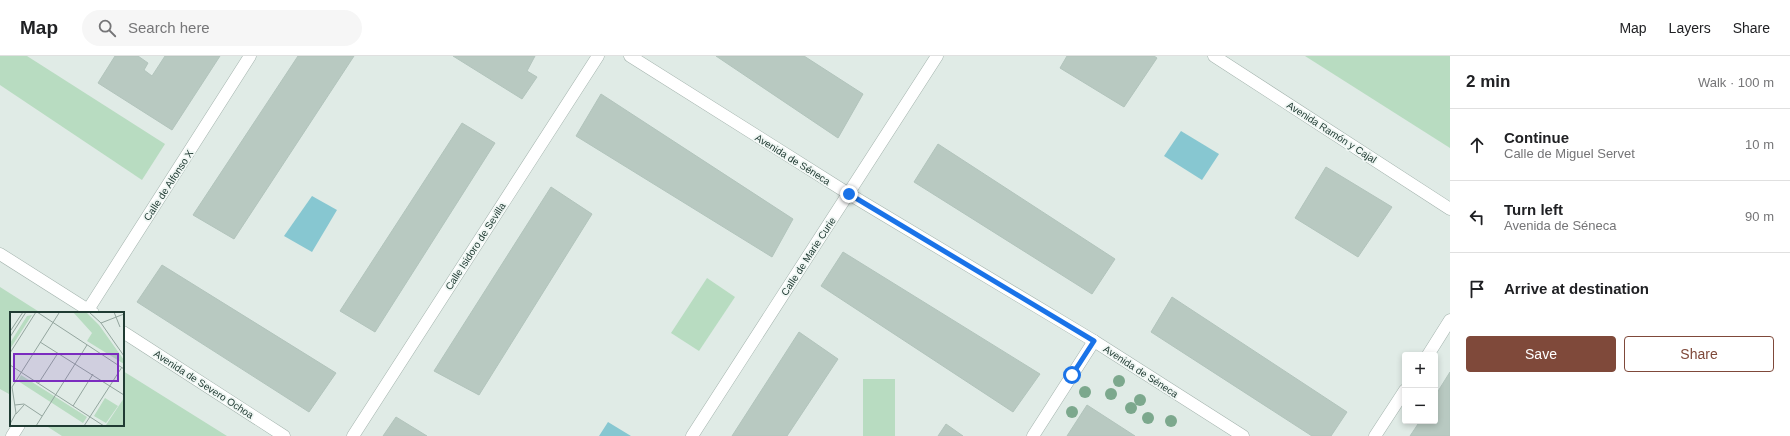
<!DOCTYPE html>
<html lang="en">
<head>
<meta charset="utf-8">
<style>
	body { margin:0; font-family:Arial,sans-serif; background:#f6f6f6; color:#202124 }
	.controls { position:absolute; right:12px; bottom:12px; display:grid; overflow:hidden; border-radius:4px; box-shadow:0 2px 6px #0003 }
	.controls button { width:36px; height:36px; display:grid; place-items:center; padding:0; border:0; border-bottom:1px solid #e0e0e0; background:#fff; color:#202124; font:20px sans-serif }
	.stop { position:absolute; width:12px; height:12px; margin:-9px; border:3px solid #1a73e8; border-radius:50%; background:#fff }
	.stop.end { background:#1a73e8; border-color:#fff; box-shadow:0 1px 4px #0008 }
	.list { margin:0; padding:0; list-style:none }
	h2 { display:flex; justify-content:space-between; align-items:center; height:52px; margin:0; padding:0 16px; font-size:17px }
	h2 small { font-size:13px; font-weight:400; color:#757577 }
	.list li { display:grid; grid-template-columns:26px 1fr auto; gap:12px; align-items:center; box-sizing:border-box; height:72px; padding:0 16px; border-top:1px solid #e0e0e0 }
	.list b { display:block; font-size:15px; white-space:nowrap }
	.list p { margin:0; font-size:13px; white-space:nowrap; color:#757577 }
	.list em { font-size:13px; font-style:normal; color:#757577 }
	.actions { display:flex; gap:8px; padding:12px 16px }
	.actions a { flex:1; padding:9px 0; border:1px solid #7f493a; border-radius:4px; text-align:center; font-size:14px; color:#7f493a }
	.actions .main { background:#7f493a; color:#fff }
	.icon { flex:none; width:22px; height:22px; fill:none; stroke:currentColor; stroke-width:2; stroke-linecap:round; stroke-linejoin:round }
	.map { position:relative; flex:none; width:1450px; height:380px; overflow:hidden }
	header { display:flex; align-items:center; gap:24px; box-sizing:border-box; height:56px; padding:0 20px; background:#fff; border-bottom:1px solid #e0e0e0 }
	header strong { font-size:19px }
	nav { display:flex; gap:22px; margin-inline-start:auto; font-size:14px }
	.search { width:280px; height:36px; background:#f6f6f6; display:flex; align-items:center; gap:10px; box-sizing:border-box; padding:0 14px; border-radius:22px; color:#757577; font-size:15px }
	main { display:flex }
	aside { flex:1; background:#fff }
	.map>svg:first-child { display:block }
	.green { fill:#b8dcc1 }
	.water { fill:#87c7d1 }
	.building { fill:#b8c9c1; stroke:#b2c4bc }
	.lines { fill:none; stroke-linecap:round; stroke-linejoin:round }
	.minor-casing { stroke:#a3b3ad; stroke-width:13 }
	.minor { stroke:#fff; stroke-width:12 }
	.tree { fill:#7ca88d }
	.route { stroke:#1a73e8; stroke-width:5 }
	.labels { text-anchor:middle; stroke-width:3.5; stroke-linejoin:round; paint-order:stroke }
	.street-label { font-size:10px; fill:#203b33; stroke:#f0f7f4 }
	.inset-road { fill:none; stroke:#93a59e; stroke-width:1 }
	.view { fill:#7b2cbf; fill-opacity:0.15; stroke:#7b2cbf; stroke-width:2 }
	.inset-edge { fill:none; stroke:#203b33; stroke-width:2 }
</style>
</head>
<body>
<header>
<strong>Map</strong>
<div class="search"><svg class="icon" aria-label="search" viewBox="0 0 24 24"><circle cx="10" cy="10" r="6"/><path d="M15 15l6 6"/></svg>Search here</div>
<nav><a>Map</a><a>Layers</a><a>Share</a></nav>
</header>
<main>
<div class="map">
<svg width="1450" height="380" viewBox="0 0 1450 380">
	<rect width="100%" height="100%" fill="#e0ebe6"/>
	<g class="green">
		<polygon points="0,0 27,0 165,88 142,124 0,29"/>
		<polygon points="1305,0 1450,0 1450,92"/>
		<polygon points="707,222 735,241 699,295 671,277"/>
		<polygon points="0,231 41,257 11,257 11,335 9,338 0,333"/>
		<polygon points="123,315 227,380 62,380 48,371 50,369 123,369"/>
		<rect x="863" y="323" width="32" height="57"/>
	</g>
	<g class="water">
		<polygon points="1181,75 1219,98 1202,124 1164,100"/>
		<polygon points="312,140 337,154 312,196 284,180"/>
		<polygon points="608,366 631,380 632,380 599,380"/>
	</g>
	<g class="building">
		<polygon points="115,0 138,0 148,7 144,14 152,20 165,0 220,0 172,74 98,27"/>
		<polygon points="298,0 354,0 234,183 193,159"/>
		<polygon points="453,0 535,0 527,15 537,21 522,43"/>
		<polygon points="716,0 804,0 863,38 838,82"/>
		<polygon points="1067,0 1154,0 1157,2 1124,51 1060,12"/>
		<polygon points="601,38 793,163 772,201 576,80"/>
		<polygon points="462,67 495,87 375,276 340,255"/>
		<polygon points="938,88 1115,203 1092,238 914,126"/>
		<polygon points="1326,111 1392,151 1358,201 1295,162"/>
		<polygon points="551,131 592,158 479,339 434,315"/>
		<polygon points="843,196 1040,318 1013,356 821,230"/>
		<polygon points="162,209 336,317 309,356 137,246"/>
		<polygon points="1172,241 1347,356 1331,380 1312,380 1151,276"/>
		<polygon points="799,276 838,303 787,380 732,380"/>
		<polygon points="1450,316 1450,380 1410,380 1420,365 1435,365 1435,340"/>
		<polygon points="1087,349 1135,380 1067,380"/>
		<polygon points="396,361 427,380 383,380"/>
		<polygon points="946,368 963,380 938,380"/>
	</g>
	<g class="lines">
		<g class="minor-casing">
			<g id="minor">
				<polyline points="630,0 849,138 1094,285 1243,380"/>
				<polyline points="1214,0 1450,153"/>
				<polyline points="0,198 93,257"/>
				<polyline points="86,257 250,0"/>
				<polyline points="123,276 284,380"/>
				<polyline points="1428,299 1450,264"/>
				<polyline points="12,380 19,369"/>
				<polyline points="353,380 598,0"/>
				<polyline points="692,380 937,0"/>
				<polyline points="1033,380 1094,285"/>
				<polyline points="1375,380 1405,334"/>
			</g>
		</g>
		<use href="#minor" class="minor"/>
	</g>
	<g class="tree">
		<circle cx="1119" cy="325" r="6"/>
		<circle cx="1085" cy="336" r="6"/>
		<circle cx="1111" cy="338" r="6"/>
		<circle cx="1140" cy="344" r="6"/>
		<circle cx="1131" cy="352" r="6"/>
		<circle cx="1072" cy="356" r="6"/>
		<circle cx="1148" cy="362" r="6"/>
		<circle cx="1171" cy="365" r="6"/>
	</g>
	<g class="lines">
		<polyline class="route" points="849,138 1094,285 1072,319"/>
	</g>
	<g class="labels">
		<g class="street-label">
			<text transform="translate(1332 76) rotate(33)" y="4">Avenida Ramón y Cajal</text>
			<text transform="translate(793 103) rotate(32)" y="4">Avenida de Séneca</text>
			<text transform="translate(168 129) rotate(-57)" y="4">Calle de Alfonso X</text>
			<text transform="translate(475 190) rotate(-57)" y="4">Calle Isidoro de Sevilla</text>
			<text transform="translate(808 200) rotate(-57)" y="4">Calle de Marie Curie</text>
			<text transform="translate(1141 315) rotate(33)" y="4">Avenida de Séneca</text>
			<text transform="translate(204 328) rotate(33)" y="4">Avenida de Severo Ochoa</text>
		</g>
	</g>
	<g transform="translate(10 256)">
		<rect width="114" height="114" fill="#e0ebe6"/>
		<path d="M63 0H76L89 13 114 48V52L77 29 82 21ZM22 3 0 37V31L17 4ZM11 63 77 105 73 111 8 69ZM95 86 108 94 96 111 84 104ZM114 86V114H97L96 113Z" fill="#b8dcc1"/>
		<path class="inset-road" d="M27 0 114 57M79 0 91 11 114 44M104 0 110 15M91 11 114 2M1 18 13 0M0 25 16 0M30 30 114 83M0 41 26 0M0 53 94 114M28 72 48 41M5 93 14 92 32 104M63 94 83 62M6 102 14 93M0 112 6 101 2 75 49 1M26 114 77 33M74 114 112 55"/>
		<path class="view" d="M4 42H108V69H4Z"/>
		<rect width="114" height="114" class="inset-edge"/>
	</g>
</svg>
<div class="controls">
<button>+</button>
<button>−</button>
</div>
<div class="stop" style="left:1072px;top:319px"></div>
<div class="stop end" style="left:849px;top:138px"></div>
</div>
<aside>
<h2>2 min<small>Walk · 100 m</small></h2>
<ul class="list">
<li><svg class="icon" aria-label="ahead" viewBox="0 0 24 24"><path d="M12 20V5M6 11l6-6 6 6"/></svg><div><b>Continue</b><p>Calle de Miguel Servet</p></div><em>10 m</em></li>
<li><svg class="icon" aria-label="left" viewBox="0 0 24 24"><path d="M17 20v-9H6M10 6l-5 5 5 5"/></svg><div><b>Turn left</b><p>Avenida de Séneca</p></div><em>90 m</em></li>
<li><svg class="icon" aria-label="arrive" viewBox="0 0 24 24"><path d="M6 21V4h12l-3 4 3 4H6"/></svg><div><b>Arrive at destination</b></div></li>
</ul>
<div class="actions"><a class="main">Save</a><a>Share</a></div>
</aside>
</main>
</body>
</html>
